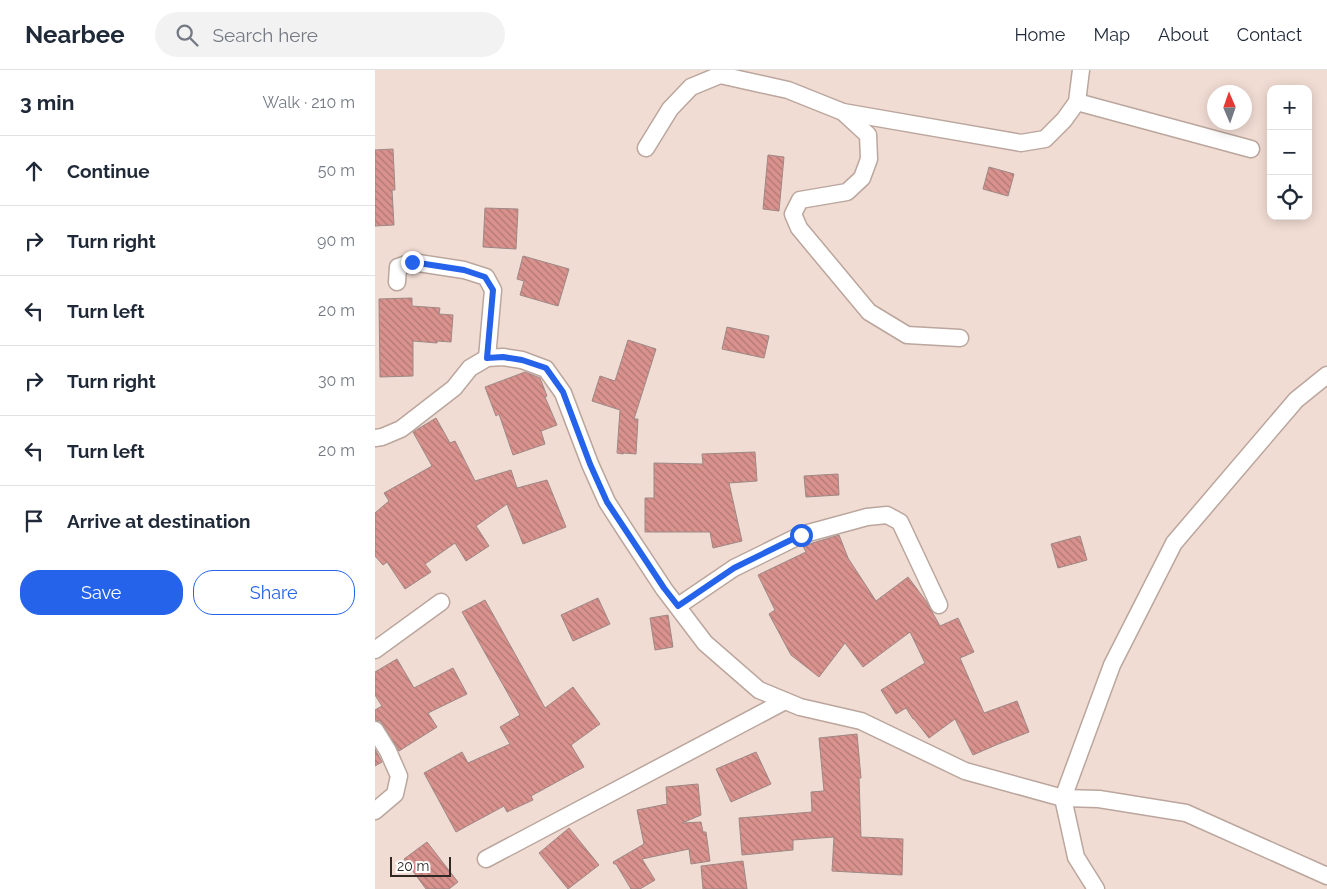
<!DOCTYPE html>
<html lang="en">
<head>
<meta charset="utf-8">
<style>
	body { margin:0; font-family:Raleway,sans-serif; background:#f2f2f3; color:#1f2937 }
	.controls { position:absolute; right:15px; top:15px; display:grid; overflow:hidden; border-radius:10px; box-shadow:0 2px 12px #0003 }
	.controls button { width:45px; height:45px; display:grid; place-items:center; padding:0; border:0; border-bottom:1px solid #e0e1e3; background:#fff; color:#1f2937; font:25px sans-serif }
	.compass { position:absolute; left:832px; top:15px; width:45px; height:45px; border-radius:50%; background:#fff; box-shadow:0 2px 12px #0003; rotate:358deg }
	.scale { position:absolute; left:15px; bottom:12px; width:61px; box-sizing:border-box; padding-left:5px; border:2px solid #302825; border-top:0; font-size:14px; line-height:18px; white-space:nowrap; color:#302825; -webkit-text-stroke:4px #fff; paint-order:stroke }
	.stop { position:absolute; width:15px; height:15px; margin:-11px; border:4px solid #2563eb; border-radius:50%; background:#fff }
	.stop.end { background:#2563eb; border-color:#fff; box-shadow:0 1px 5px #0008 }
	.list { margin:0; padding:0; list-style:none }
	h2 { display:flex; justify-content:space-between; align-items:center; height:65px; margin:0; padding:0 20px; font-size:21px }
	h2 small { font-size:16px; font-weight:400; color:#747a83 }
	.list li { display:grid; grid-template-columns:32px 1fr auto; gap:15px; align-items:center; box-sizing:border-box; height:70px; padding:0 20px; border-top:1px solid #e0e1e3 }
	.list b { display:block; font-size:19px; white-space:nowrap }
	.list em { font-size:16px; font-style:normal; color:#747a83 }
	.actions { display:flex; gap:10px; padding:15px 20px }
	.actions a { flex:1; padding:11px 0; border:1px solid #2563eb; border-radius:20px; text-align:center; font-size:18px; color:#2563eb }
	.actions .main { background:#2563eb; color:#fff }
	.icon { flex:none; width:28px; height:28px; fill:none; stroke:currentColor; stroke-width:2; stroke-linecap:round; stroke-linejoin:round }
	.map { position:relative; flex:none; width:952px; height:819px; overflow:hidden }
	header { display:flex; align-items:center; gap:30px; box-sizing:border-box; height:70px; padding:0 25px; background:#fff; border-bottom:1px solid #e0e1e3 }
	header strong { font-size:24px }
	nav { display:flex; gap:28px; margin-inline-start:auto; font-size:18px }
	.search { width:350px; height:45px; background:#f2f2f3; display:flex; align-items:center; gap:12px; box-sizing:border-box; padding:0 18px; border-radius:28px; color:#747a83; font-size:19px }
	main { display:flex }
	aside { flex:1; background:#fff }
	.map>svg:first-child { display:block }
	.building { fill:url(#building-back-hatch); stroke:#9d8886 }
	.lines { fill:none; stroke-linecap:round; stroke-linejoin:round }
	.minor-casing { stroke:#baa69d; stroke-width:19 }
	.minor { stroke:#fff; stroke-width:16 }
	.route { stroke:#2563eb; stroke-width:6 }
</style>
</head>
<body>
<header>
<strong>Nearbee</strong>
<div class="search"><svg class="icon" aria-label="search" viewBox="0 0 24 24"><circle cx="10" cy="10" r="6"/><path d="M15 15l6 6"/></svg>Search here</div>
<nav><a>Home</a><a>Map</a><a>About</a><a>Contact</a></nav>
</header>
<main>
<aside>
<h2>3 min<small>Walk · 210 m</small></h2>
<ul class="list">
<li><svg class="icon" aria-label="ahead" viewBox="0 0 24 24"><path d="M12 20V5M6 11l6-6 6 6"/></svg><div><b>Continue</b></div><em>50 m</em></li>
<li><svg class="icon" aria-label="right" viewBox="0 0 24 24"><path d="M7 20v-9h11M14 6l5 5-5 5"/></svg><div><b>Turn right</b></div><em>90 m</em></li>
<li><svg class="icon" aria-label="left" viewBox="0 0 24 24"><path d="M17 20v-9H6M10 6l-5 5 5 5"/></svg><div><b>Turn left</b></div><em>20 m</em></li>
<li><svg class="icon" aria-label="right" viewBox="0 0 24 24"><path d="M7 20v-9h11M14 6l5 5-5 5"/></svg><div><b>Turn right</b></div><em>30 m</em></li>
<li><svg class="icon" aria-label="left" viewBox="0 0 24 24"><path d="M17 20v-9H6M10 6l-5 5 5 5"/></svg><div><b>Turn left</b></div><em>20 m</em></li>
<li><svg class="icon" aria-label="arrive" viewBox="0 0 24 24"><path d="M6 21V4h12l-3 4 3 4H6"/></svg><div><b>Arrive at destination</b></div></li>
</ul>
<div class="actions"><a class="main">Save</a><a>Share</a></div>
</aside>
<div class="map">
<svg width="952" height="819" viewBox="0 0 952 819">
	<defs>
		<pattern id="building-back-hatch" width="6" height="6" patternUnits="userSpaceOnUse" patternTransform="scale(1.25)"><rect width="6" height="6" fill="#d9928d"/><path d="M-1 5l2 2M0 0l6 6M5-1l2 2" fill="none" stroke="#b07773"/></pattern>
	</defs>
	<rect width="100%" height="100%" fill="#f1dcd3"/>
	<g class="building">
		<polygon points="18,79 20,120 17,120 19,155 0,156 0,80"/>
		<polygon points="393,85 409,87 404,141 388,139"/>
		<polygon points="614,97 639,104 633,126 608,119"/>
		<polygon points="110,138 143,139 141,179 108,177"/>
		<polygon points="148,186 194,199 183,236 145,225 149,211 142,209"/>
		<polygon points="37,228 37,236 65,238 64,244 78,245 76,272 62,271 62,273 38,271 38,306 5,307 4,229"/>
		<polygon points="352,257 394,266 389,288 347,279"/>
		<polygon points="253,270 281,279 259,349 263,349 261,384 249,383 248,384 242,383 245,340 217,331 225,306 240,311"/>
		<polygon points="150,302 165,308 172,326 170,327 182,355 166,361 170,374 138,385 124,344 121,346 110,317"/>
		<polygon points="61,348 75,373 80,371 100,411 136,400 142,418 172,410 191,457 148,474 132,434 101,456 114,476 91,491 80,473 50,494 56,502 30,519 12,492 8,495 0,486 0,443 14,431 9,423 57,396 38,362"/>
		<polygon points="380,382 382,411 354,413 367,471 338,478 335,462 270,462 270,428 279,428 279,393 328,394 327,384"/>
		<polygon points="463,404 464,425 431,427 429,406"/>
		<polygon points="464,465 473,488 501,531 533,507 551,531 565,556 583,548 599,582 585,588 609,643 642,631 654,662 621,675 598,685 580,649 554,668 539,649 538,649 531,638 521,644 506,620 550,593 535,562 488,597 470,573 444,607 416,585 394,544 400,540 383,505 431,482 428,476"/>
		<polygon points="705,466 712,490 683,498 676,474"/>
		<polygon points="223,528 235,554 198,571 186,545"/>
		<polygon points="110,530 170,638 198,617 225,654 196,675 209,697 156,726 158,730 132,742 129,736 81,762 49,703 87,682 93,693 135,674 125,657 145,645 87,542"/>
		<polygon points="293,545 298,577 280,580 275,548"/>
		<polygon points="22,589 39,618 78,598 92,624 53,643 62,657 24,681 8,655 5,651 0,650 0,640 7,636 0,625 0,602"/>
		<polygon points="482,664 486,708 484,708 486,767 528,769 527,805 457,801 459,767 418,770 418,780 367,785 364,748 437,742 436,722 449,721 444,668"/>
		<polygon points="0,679 7,692 0,696"/>
		<polygon points="381,682 396,714 356,732 341,699"/>
		<polygon points="323,714 326,745 307,753 326,752 328,762 331,762 335,791 316,794 314,779 267,789 280,810 265,819 256,819 241,794 239,794 238,792 269,774 262,740 292,734 291,717"/>
		<polygon points="194,758 224,795 193,819 164,783"/>
		<polygon points="52,772 83,812 74,819 51,819 29,789"/>
		<polygon points="368,791 372,819 328,819 326,796"/>
	</g>
	<g class="lines">
		<g class="minor-casing">
			<g id="minor">
				<polyline points="702,32 876,79"/>
				<polyline points="468,42 493,65 494,89 487,108 472,122 425,130 418,144 424,158 494,242 532,265 585,268"/>
				<polyline points="271,78 295,39 316,17 345,5 413,20 468,42 646,73 670,69 689,50 702,32 706,0"/>
				<polyline points="22,212 23,197 37,192 89,200 111,207 118,220 112,288"/>
				<polyline points="0,368 7,367 26,359 79,318 95,298 112,288 128,287 147,290 171,299 188,323 215,394 232,432 254,466 289,519 330,573 384,620 425,637 486,651 590,701 688,728 724,729 811,743 952,806"/>
				<polyline points="303,536 359,498 426,465 492,447 512,445 525,452 564,535"/>
				<polyline points="0,580 66,532"/>
				<polyline points="0,660 13,681 24,706 20,724 0,741"/>
				<polyline points="111,789 410,631"/>
				<polyline points="721,819 701,787 688,728 737,595 799,473 921,330 952,305"/>
			</g>
		</g>
		<use href="#minor" class="minor"/>
	</g>
	<g class="lines">
		<polyline class="route" points="37,192 89,200 110,207 118,220 112,288 128,287 147,290 171,298 188,322 215,394 232,432 289,518 303,536 359,498 426,465"/>
	</g>
</svg>
<div class="controls">
<button>+</button>
<button>−</button>
<button><svg class="icon" aria-label="locate" viewBox="0 0 24 24"><circle cx="12" cy="12" r="6"/><path d="M12 2v4M12 18v4M2 12h4M18 12h4"/></svg></button>
</div>
<svg class="compass" viewBox="-18 -18 36 36"><path d="M0-13l5 13h-10z" fill="#e53935"/><path d="M0 13l5-13h-10z" fill="#747a83"/></svg>
<div class="scale">20 m</div>
<div class="stop" style="left:426px;top:465px"></div>
<div class="stop end" style="left:37px;top:192px"></div>
</div>
</main>
</body>
</html>
